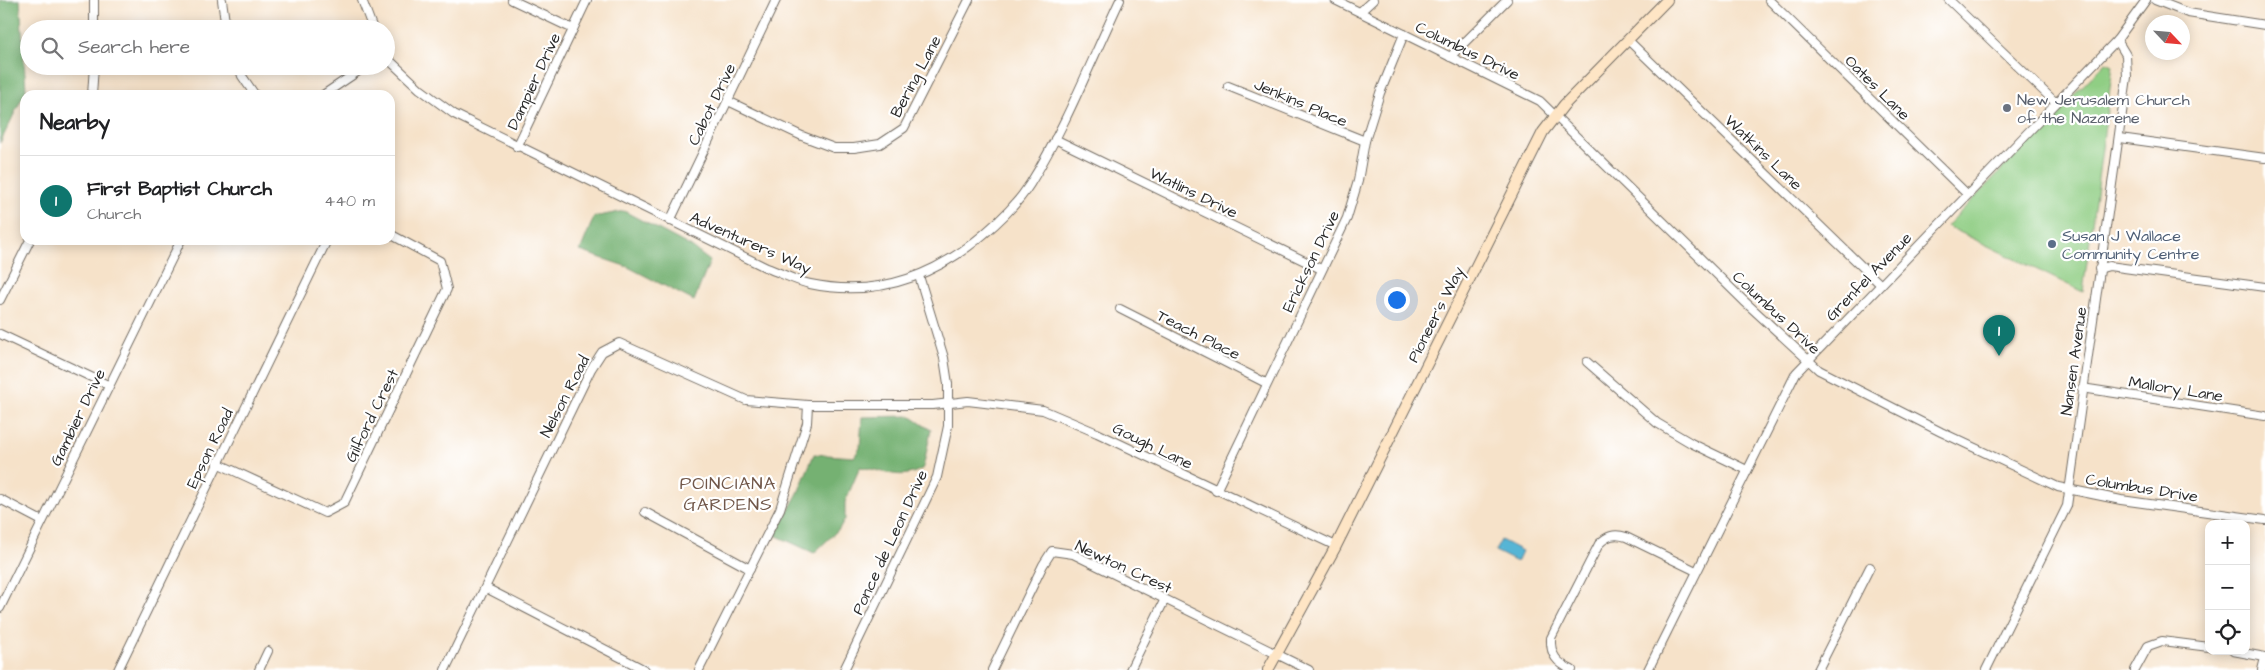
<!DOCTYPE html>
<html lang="en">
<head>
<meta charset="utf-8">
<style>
	body { margin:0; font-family:"Architects Daughter",sans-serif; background:#f2f2f2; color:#202124 }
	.controls { position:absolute; right:15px; bottom:15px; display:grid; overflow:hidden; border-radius:10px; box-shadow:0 2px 12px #0003 }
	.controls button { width:45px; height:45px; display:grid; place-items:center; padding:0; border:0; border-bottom:1px solid #e0e0e0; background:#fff; color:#202124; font:25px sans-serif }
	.compass { position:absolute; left:2145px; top:15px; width:45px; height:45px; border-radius:50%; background:#fff; box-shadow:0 2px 12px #0003; rotate:116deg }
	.you { position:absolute; left:1396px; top:299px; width:18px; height:18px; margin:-12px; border:4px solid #fff; border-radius:50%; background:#1a73e8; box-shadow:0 0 0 8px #1a73e833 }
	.badge { display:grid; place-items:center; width:32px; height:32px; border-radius:50%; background:#0f766e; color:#fff; font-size:16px; font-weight:700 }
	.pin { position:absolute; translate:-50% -41px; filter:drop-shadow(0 1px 2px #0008) }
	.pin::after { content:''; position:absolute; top:26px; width:18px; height:15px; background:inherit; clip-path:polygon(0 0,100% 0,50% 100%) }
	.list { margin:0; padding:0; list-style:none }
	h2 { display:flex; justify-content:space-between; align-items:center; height:65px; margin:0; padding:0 20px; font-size:21px }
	h2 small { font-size:16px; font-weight:400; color:#757577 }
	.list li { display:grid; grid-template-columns:32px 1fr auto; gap:15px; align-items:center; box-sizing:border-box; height:90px; padding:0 20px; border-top:1px solid #e0e0e0 }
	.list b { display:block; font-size:19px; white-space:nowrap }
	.list p { margin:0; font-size:16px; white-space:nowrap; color:#757577 }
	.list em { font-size:16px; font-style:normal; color:#757577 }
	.icon { flex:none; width:28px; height:28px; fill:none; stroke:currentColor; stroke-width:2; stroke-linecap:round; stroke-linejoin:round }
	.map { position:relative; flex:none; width:2265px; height:670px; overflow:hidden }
	.search { position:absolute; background:#fff; box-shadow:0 2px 12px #0003; left:20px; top:20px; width:375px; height:55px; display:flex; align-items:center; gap:12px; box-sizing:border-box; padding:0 18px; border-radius:28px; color:#757577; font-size:19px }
	.panel { position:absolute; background:#fff; box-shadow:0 2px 12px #0003; left:20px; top:90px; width:375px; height:155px; border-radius:15px }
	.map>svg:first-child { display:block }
	.green { fill:#90ce84; stroke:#5e7c58 }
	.forest { fill:#74b172; stroke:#506e4e }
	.water { fill:#56b5d5; stroke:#407080 }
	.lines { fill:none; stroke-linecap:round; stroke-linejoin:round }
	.minor-casing { stroke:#726b62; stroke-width:10 }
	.secondary-casing { stroke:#726b62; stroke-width:12 }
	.minor { stroke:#fff; stroke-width:8 }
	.secondary { stroke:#fee5c5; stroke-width:10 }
	.worship-dot { fill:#6b7280; stroke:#fff; stroke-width:2 }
	.service-dot { fill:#5c6f8a; stroke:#fff; stroke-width:2 }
	.labels { text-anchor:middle; stroke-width:4.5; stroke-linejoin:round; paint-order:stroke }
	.street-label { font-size:16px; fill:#2b2b2b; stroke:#fff }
	.worship-label { font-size:16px; fill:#5b616d; stroke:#fff; text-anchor:start }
	.service-label { font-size:16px; fill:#4e5e75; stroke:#fff; text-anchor:start }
	.neighbourhood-label { font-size:18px; letter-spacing:1px; fill:#715749; stroke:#fff }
</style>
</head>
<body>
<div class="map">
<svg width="2265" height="670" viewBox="0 0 2265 670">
	<rect width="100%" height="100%" fill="#fff"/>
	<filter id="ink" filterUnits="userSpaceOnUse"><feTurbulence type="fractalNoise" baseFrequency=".02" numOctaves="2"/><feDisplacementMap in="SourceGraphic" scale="10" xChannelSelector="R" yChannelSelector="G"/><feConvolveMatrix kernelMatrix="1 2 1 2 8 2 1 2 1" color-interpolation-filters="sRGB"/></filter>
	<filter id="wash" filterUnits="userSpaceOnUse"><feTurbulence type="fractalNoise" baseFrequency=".0096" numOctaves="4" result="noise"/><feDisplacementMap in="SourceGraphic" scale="20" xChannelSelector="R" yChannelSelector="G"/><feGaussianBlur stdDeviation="1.12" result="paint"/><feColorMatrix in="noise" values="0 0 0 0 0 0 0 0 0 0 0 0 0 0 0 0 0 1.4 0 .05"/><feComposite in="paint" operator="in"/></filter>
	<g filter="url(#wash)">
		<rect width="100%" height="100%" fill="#f6e2c9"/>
		<polygon class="green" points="2106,62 2113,65 2083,292 1947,226"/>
		<g class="forest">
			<polygon points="0,0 20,0 26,90 0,143"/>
			<polygon points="624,211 690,246 710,261 694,301 628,267 580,251 594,217"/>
			<path d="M910 416 931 430 923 468C902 482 883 470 860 467L845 502V519L839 529 814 553 775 535 798 493 814 454 854 457 860 448 862 417Z"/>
		</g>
		<polygon class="water" points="1501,540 1522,551 1517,562 1495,551"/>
	</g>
	<g filter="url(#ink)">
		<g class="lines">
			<g class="minor-casing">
				<g id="minor">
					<polyline points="94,0 94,29"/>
					<polyline points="222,0 226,29"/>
					<polyline points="362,0 373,29"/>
					<polyline points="512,0 573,29"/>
					<polyline points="1335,0 1540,101 1744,301 1819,370 1941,432 2058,487 2121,500 2265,520"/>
					<polyline points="1769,0 1967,194"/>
					<polyline points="1949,0 2056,103"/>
					<polyline points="2155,0 2188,13 2265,25"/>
					<polyline points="1360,12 1373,0"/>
					<polyline points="1628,40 1880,284"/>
					<path d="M386 57 420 89 454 114 767 268C781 273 796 281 810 284 877 298 934 277 984 234 1002 219 1018 203 1030 184 1066 126 1091 61 1120 0"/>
					<polyline points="1450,57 1507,0"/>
					<polyline points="239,66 242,76 255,95"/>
					<polyline points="1228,86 1365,141"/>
					<polyline points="92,95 94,66"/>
					<polyline points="323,95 366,66"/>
					<polyline points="728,101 802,136 834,148 854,148 880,144 904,128 969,0"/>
					<polyline points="2120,138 2265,158"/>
					<polyline points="1055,139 1321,269"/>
					<polyline points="517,147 587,0"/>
					<polyline points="670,221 776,0"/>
					<polyline points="2099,269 2109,266 2265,287"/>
					<polyline points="0,300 30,240"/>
					<polyline points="1120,309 1266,383"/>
					<polyline points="0,334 108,385"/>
					<polyline points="1587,362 1657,423 1691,443 1747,470"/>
					<polyline points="2082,388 2265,416"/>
					<polyline points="217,463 325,513 344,503 447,289 440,261 390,234"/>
					<polyline points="1216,491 1347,218 1358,181 1365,141 1380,93 1404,34"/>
					<polyline points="0,499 42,521"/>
					<polyline points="645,512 750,569"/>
					<polyline points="486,588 645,670"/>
					<polyline points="0,608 181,240"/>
					<polyline points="2233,651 2265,657"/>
					<polyline points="118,670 327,240"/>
					<polyline points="259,670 268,651"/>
					<polyline points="445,670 591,369 602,352 619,343 746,400 808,405 933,405 968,401 1043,410 1097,433 1336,546"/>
					<polyline points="699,670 780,509 807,423 808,405"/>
					<polyline points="844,670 937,477 948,426 948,384 944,358 919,276"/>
					<polyline points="992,670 1043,565 1052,551 1073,554 1309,670"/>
					<polyline points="1130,670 1164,601"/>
					<path d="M1572 670C1557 663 1550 655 1551 638L1599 544C1607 536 1614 533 1626 537L1696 571"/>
					<polyline points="1648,670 1796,373 2117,40 2146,0"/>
					<polyline points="1818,670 1870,567"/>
					<polyline points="1986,670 2067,506 2127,77 2126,55 2117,40"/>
					<polyline points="2135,670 2148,646 2162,641 2209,647"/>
					<polyline points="2262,670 2265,658"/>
				</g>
			</g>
			<g class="secondary-casing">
				<polyline id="secondary" points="1268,670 1336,546 1543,132 1564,105 1667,0"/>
			</g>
			<use href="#minor" class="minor"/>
			<use href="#secondary" class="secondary"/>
		</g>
	</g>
	<circle class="worship-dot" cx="2007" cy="108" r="5"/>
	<circle class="service-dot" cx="2052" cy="244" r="5"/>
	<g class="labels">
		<g class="street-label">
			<text transform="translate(1468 50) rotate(26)" y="6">Columbus Drive</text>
			<text transform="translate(915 76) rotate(-62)" y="6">Bering Lane</text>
			<text transform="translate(533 81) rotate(-65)" y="6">Dampier Drive</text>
			<text transform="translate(1878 87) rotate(45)" y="6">Oates Lane</text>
			<text transform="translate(1301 102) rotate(23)" y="6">Jenkins Place</text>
			<text transform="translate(711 104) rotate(-64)" y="6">Cabot Drive</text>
			<text transform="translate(1764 152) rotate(44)" y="6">Watkins Lane</text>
			<text transform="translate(1194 192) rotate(26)" y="6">Watlins Drive</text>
			<text transform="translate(751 242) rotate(24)" y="6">Adventurers Way</text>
			<text transform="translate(1310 261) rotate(-64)" y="6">Erickson Drive</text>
			<text transform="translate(1868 276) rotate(-46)" y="6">Grenfel Avenue</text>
			<text transform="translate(1777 312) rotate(43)" y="6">Columbus Drive</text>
			<text transform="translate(1435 314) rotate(-63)" y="6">Pioneer's Way</text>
			<text transform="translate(1199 334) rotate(27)" y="6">Teach Place</text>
			<text transform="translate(2073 361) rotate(-82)" y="6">Nansen Avenue</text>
			<text transform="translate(2176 388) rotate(9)" y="6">Mallory Lane</text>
			<text transform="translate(564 396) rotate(-63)" y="6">Nelson Road</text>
			<text transform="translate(371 415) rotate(-64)" y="6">Gilford Crest</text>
			<text transform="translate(77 417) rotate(-64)" y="6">Gambier Drive</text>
			<text transform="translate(1153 445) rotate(26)" y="6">Gough Lane</text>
			<text transform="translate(209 448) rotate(-64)" y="6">Epson Road</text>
			<text transform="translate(2142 487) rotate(9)" y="6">Columbus Drive</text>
			<text transform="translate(889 542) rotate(-65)" y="6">Ponce de Leon Drive</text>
			<text transform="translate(1124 566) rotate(25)" y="6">Newton Crest</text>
		</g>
		<g class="worship-label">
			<text x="2017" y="105">New Jerusalem Church<tspan x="2017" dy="18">of the Nazarene</tspan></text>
		</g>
		<g class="service-label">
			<text x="2062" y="241">Susan J Wallace<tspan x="2062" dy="18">Community Centre</tspan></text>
		</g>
		<g class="neighbourhood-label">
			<text x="728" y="489">POINCIANA<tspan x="728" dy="21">GARDENS</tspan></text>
		</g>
	</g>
</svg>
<div class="controls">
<button>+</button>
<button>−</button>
<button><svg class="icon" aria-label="locate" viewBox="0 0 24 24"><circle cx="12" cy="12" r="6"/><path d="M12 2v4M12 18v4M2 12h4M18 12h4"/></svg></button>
</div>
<svg class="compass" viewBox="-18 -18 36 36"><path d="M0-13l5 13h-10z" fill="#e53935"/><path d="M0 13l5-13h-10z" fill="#757577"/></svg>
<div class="you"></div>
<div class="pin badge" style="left:1999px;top:356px">1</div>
<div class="search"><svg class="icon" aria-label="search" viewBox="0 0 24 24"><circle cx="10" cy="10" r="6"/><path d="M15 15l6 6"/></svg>Search here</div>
<section class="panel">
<h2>Nearby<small></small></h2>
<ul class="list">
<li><span class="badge">1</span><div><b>First Baptist Church</b><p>Church</p></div><em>440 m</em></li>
</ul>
</section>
</div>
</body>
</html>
